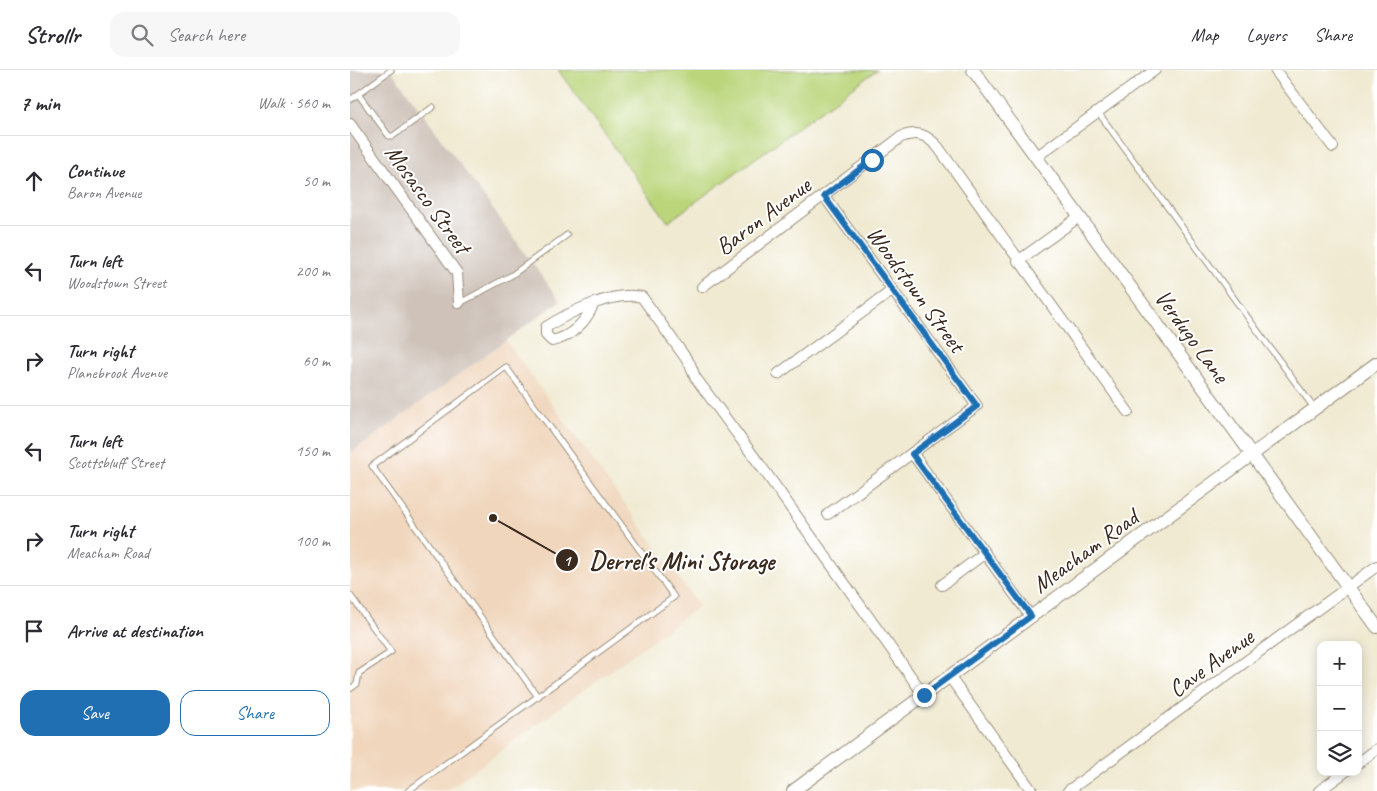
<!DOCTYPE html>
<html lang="en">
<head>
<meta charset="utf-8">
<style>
	body { margin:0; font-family:Caveat,sans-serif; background:#f7f7f7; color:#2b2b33 }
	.controls { position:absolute; right:15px; bottom:15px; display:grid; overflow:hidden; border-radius:10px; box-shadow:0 2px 12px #0003 }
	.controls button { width:45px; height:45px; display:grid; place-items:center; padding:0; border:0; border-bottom:1px solid #e1e1e2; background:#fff; color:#2b2b33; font:25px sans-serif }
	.stop { position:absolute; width:15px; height:15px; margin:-11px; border:4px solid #1f6fb2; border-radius:50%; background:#fff }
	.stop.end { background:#1f6fb2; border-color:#fff; box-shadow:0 1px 5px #0008 }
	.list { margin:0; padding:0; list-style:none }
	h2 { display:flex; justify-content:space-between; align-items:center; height:65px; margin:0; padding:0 20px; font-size:21px }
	h2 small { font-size:16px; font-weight:400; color:#7c7c81 }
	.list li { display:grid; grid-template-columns:32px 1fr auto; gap:15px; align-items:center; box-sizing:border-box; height:90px; padding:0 20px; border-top:1px solid #e1e1e2 }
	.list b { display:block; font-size:19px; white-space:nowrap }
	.list p { margin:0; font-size:16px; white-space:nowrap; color:#7c7c81 }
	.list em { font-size:16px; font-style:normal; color:#7c7c81 }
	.actions { display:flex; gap:10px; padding:15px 20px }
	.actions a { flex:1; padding:11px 0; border:1px solid #1f6fb2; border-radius:15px; text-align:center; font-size:18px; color:#1f6fb2 }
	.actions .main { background:#1f6fb2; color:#fff }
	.icon { flex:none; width:28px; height:28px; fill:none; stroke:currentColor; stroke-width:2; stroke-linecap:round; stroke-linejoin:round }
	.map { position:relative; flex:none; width:1027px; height:721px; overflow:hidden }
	header { display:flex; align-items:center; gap:30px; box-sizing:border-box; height:70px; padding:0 25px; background:#fff; border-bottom:1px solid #e1e1e2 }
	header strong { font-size:24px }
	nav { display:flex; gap:28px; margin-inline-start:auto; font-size:18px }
	.search { width:350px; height:45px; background:#f7f7f7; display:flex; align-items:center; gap:12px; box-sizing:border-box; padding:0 18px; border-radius:15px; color:#7c7c81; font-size:19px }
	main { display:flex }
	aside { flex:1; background:#fff }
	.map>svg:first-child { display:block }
	.built { fill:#f0d6bc }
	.industrial { fill:#cec2b9 }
	.green { fill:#bad57a; stroke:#7a804c }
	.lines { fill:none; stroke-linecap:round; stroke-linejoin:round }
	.service-casing { stroke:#968a78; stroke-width:7 }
	.minor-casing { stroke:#968a78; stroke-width:12 }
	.tertiary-casing { stroke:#968a78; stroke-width:14 }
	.service { stroke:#fff; stroke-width:5 }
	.minor { stroke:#fff; stroke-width:10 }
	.tertiary { stroke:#fff; stroke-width:12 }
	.route { stroke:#1f6fb2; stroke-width:6 }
	.labels { text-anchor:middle; stroke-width:4; stroke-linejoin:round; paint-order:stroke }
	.street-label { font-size:24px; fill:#3b2a1e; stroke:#fff }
	.leader { fill:none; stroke:#3b2a1e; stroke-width:2 }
	.callout-dot { fill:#3b2a1e; stroke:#fff; stroke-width:2 }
	.mark-label { font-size:15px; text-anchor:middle; font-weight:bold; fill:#fff }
	.callout-label { font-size:25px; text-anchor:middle; font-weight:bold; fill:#3b2a1e; stroke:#fff; stroke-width:4; stroke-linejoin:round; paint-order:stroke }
</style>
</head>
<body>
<header>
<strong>Strollr</strong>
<div class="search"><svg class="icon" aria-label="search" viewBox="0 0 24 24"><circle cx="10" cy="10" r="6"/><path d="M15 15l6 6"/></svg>Search here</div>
<nav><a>Map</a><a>Layers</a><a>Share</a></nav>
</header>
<main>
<aside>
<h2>7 min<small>Walk · 560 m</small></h2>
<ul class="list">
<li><svg class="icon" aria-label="ahead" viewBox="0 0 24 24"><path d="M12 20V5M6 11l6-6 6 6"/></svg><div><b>Continue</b><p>Baron Avenue</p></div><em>50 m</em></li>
<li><svg class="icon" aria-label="left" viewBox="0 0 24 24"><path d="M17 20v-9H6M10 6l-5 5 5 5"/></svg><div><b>Turn left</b><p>Woodstown Street</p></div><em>200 m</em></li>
<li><svg class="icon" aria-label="right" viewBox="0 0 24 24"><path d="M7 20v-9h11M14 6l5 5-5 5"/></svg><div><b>Turn right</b><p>Planebrook Avenue</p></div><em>60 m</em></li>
<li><svg class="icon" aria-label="left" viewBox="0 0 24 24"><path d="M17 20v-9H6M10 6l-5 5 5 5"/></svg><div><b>Turn left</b><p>Scottsbluff Street</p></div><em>150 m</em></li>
<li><svg class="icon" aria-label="right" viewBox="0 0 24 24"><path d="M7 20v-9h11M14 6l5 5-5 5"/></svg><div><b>Turn right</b><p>Meacham Road</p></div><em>100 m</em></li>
<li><svg class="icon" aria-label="arrive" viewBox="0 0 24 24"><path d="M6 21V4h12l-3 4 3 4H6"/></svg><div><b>Arrive at destination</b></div></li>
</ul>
<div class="actions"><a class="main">Save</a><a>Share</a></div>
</aside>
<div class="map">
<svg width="1027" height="721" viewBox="0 0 1027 721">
	<rect width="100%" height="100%" fill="#fff"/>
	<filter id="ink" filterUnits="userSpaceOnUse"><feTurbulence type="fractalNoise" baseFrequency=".02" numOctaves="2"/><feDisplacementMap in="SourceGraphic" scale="10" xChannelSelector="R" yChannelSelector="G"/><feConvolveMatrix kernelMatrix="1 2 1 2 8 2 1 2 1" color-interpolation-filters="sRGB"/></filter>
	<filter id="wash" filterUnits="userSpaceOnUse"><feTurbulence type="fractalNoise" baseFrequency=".0096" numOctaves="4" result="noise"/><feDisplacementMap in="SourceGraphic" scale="20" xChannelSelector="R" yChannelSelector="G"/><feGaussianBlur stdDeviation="1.12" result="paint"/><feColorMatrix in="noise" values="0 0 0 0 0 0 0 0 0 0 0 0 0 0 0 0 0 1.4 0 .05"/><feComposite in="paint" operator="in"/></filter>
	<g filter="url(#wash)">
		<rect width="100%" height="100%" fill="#f0ead2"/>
		<polygon class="built" points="156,271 349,536 96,721 0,721 0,384"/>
		<polygon class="industrial" points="0,0 41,0 210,231 0,384"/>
		<polygon class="green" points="208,0 527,0 318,152"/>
	</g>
	<g filter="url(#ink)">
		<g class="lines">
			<g class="service-casing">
				<g id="service">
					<polyline points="8,24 39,66 43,66 83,37"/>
					<polyline points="0,30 41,0"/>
					<polyline points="748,42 964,338"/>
					<polyline points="110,233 162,205 217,165"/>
					<polyline points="0,525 41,582 9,603 7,614 0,619"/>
					<polyline points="58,721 324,527 156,297 22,396 188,627"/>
				</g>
			</g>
			<g class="minor-casing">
				<g id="minor">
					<polyline points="925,0 983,77"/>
					<polyline points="0,54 107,203 109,233"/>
					<polyline points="686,87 805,0"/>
					<polyline points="474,126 627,336 478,444"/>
					<polyline points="668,191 729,147"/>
					<path d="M352 217 551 67C567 61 576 64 588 77L778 342"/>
					<path d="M243 235C236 252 221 267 202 271L196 265V257C220 242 264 220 292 227L340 294 345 307 416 403 574 625"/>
					<polyline points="428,304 543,220"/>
					<polyline points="562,383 681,547"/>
					<polyline points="592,515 635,483"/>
					<polyline points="599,606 682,721"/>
					<polyline points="1008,693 1027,679"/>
					<polyline points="718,721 1027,496"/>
					<polyline points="969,721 995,702"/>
				</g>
			</g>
			<g class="tertiary-casing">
				<g id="tertiary">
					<polyline points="623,0 1027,557"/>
					<polyline points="443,721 1027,293"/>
				</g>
			</g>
			<use href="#service" class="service"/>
			<use href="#minor" class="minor"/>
			<use href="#tertiary" class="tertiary"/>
		</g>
	</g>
	<g class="lines" filter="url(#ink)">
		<polyline class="route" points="522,90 474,126 627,336 562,384 681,546 574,625"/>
	</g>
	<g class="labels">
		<g class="street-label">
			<text transform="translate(78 129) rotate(54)" y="8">Mosasco Street</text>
			<text transform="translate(413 146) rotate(-37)" y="8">Baron Avenue</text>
			<text transform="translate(566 219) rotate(54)" y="8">Woodstown Street</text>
			<text transform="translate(842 266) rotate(54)" y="8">Verdugo Lane</text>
			<text transform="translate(735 481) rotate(-36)" y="8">Meacham Road</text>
			<text transform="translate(861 593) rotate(-36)" y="8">Cave Avenue</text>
		</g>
	</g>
	<path class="leader" d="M143 448L217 490"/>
	<g class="callout-dot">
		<circle cx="143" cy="448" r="5"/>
		<circle cx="217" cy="490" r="12"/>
	</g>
	<g class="mark-label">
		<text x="217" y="496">1</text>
	</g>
	<g class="callout-label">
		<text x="332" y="499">Derrel's Mini Storage</text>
	</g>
</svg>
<div class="controls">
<button>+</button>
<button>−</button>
<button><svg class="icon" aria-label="layers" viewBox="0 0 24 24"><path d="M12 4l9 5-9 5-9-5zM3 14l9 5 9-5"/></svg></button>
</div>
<div class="stop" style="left:522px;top:90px"></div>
<div class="stop end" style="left:574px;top:625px"></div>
</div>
</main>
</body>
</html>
